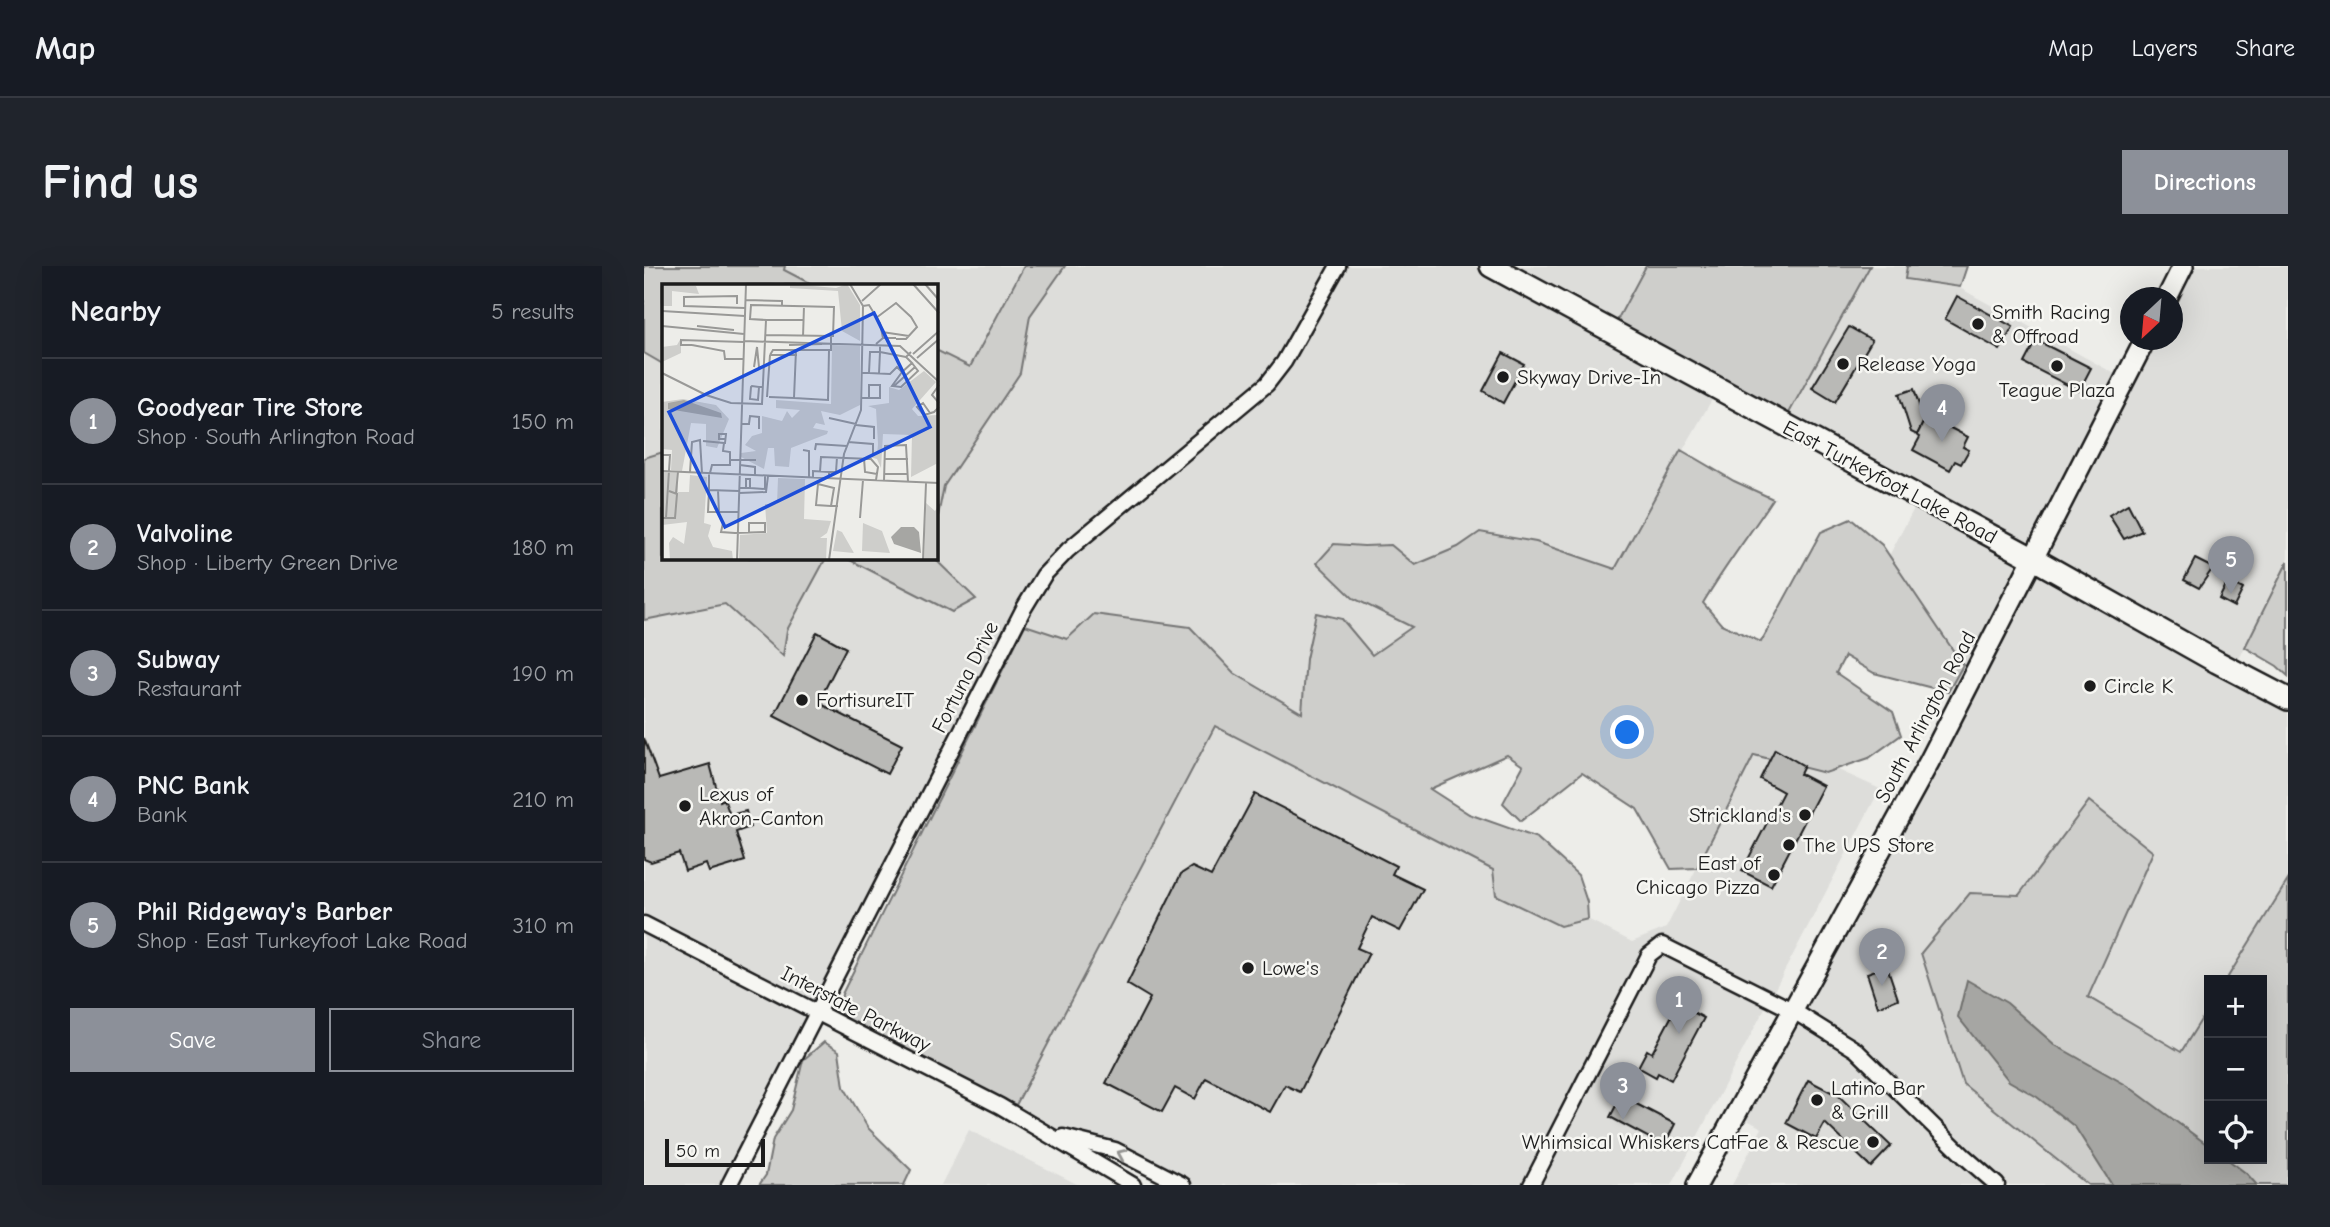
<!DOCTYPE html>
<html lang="en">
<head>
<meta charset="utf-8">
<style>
	body { margin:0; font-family:"Comic Neue",sans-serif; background:#20242c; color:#f1f3f6 }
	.controls { position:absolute; right:21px; bottom:21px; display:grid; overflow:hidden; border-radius:0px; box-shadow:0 7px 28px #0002 }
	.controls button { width:63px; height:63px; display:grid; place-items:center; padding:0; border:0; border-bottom:2px solid #363941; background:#171b24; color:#f1f3f6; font:35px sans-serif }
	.compass { position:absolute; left:1476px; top:21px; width:63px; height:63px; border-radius:50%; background:#171b24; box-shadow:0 7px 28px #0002; rotate:206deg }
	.scale { position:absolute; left:21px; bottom:18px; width:100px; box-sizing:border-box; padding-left:7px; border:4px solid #1c1c1c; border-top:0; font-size:19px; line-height:24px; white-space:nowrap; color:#1c1c1c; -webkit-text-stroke:5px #f6f6f2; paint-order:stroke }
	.you { position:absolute; left:984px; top:467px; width:24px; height:24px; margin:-18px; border:5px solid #fff; border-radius:50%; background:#1a73e8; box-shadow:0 0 0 10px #1a73e833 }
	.badge { display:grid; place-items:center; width:46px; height:46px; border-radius:50%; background:#8c9099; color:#fff; font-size:23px; font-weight:700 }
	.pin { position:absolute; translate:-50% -58px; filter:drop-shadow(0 2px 4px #0008) }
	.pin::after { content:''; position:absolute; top:37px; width:24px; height:21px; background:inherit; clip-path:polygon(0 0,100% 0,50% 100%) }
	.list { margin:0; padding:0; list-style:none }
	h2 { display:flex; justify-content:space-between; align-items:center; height:91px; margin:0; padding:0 28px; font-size:30px }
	h2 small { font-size:23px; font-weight:400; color:#9ea1a6 }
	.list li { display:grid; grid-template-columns:46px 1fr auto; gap:21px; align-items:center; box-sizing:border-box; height:126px; padding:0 28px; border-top:2px solid #363941 }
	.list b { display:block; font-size:26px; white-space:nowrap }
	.list p { margin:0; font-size:23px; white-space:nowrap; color:#9ea1a6 }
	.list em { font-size:23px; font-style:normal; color:#9ea1a6 }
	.actions { display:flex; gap:14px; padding:21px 28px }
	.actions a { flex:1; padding:16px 0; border:2px solid #8c9099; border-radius:0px; text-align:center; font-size:24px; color:#8c9099 }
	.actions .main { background:#8c9099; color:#fff }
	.icon { flex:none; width:38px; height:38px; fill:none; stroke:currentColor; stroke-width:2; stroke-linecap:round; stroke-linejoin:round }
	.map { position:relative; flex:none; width:1644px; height:919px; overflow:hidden; border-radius:0px }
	header { display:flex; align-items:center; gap:42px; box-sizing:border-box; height:98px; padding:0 35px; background:#171b24; border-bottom:2px solid #363941 }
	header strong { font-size:33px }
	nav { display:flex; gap:38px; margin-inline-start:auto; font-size:24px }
	.intro { display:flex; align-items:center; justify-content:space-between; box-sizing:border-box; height:168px; padding:0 42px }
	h1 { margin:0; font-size:49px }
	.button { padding:18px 32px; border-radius:0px; background:#8c9099; color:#fff; font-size:24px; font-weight:700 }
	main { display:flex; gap:42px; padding:0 42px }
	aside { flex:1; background:#171b24; border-radius:0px; box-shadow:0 7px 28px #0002 }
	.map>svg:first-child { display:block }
	.built { fill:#ddddda }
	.green { fill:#cececb; stroke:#757574; stroke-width:2 }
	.water { fill:#a6a6a3; stroke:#6f6f6d; stroke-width:2 }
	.building { fill:#b9b9b6; stroke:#1c1c1c; stroke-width:2 }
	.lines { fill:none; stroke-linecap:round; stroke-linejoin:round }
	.minor-casing { stroke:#1c1c1c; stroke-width:19 }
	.secondary-casing { stroke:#1c1c1c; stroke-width:24 }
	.primary-casing { stroke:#1c1c1c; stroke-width:26 }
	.minor { stroke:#f6f6f2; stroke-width:14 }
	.secondary { stroke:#f6f6f2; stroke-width:19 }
	.primary { stroke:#f6f6f2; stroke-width:21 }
	.oneway { stroke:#949492 }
	.poi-dot { fill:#1c1c1c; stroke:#f6f6f2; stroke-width:2.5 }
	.labels { text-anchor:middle; stroke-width:5; stroke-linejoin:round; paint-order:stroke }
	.poi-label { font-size:21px; fill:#1c1c1c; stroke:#f6f6f2; text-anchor:start }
	.street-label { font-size:21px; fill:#1c1c1c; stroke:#f6f6f2 }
	.inset-road { fill:none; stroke:#999997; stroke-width:2 }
	.view { fill:#1d4ed8; fill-opacity:0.15; stroke:#1d4ed8; stroke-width:3.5 }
	.inset-edge { fill:none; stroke:#1c1c1c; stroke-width:3.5 }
</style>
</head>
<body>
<header>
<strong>Map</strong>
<nav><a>Map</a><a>Layers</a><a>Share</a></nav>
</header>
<div class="intro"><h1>Find us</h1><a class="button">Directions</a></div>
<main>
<aside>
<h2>Nearby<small>5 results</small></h2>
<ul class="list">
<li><span class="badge">1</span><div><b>Goodyear Tire Store</b><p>Shop · South Arlington Road</p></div><em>150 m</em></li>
<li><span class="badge">2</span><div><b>Valvoline</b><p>Shop · Liberty Green Drive</p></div><em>180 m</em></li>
<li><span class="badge">3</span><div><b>Subway</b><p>Restaurant</p></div><em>190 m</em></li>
<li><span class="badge">4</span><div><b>PNC Bank</b><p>Bank</p></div><em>210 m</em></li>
<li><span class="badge">5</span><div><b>Phil Ridgeway's Barber</b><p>Shop · East Turkeyfoot Lake Road</p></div><em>310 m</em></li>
</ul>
<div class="actions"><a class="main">Save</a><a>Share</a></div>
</aside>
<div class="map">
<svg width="1644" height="919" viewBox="0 0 1644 919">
	<rect width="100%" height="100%" fill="#edede9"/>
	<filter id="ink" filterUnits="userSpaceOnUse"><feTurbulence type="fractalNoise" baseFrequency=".0143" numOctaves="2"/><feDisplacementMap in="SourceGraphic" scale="14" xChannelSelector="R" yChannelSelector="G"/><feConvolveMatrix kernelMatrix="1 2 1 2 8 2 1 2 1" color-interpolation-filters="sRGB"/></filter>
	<g filter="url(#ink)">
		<g class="built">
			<polygon points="141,0 380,0 326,101 292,84 292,19 169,19 139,4"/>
			<polygon points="421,0 1002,0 968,66 1074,123 971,303 836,266 814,281 770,299 747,279 690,278 673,297 709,332 768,361 728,389 698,353 662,393 659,447 590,407 546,361 423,373 372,356 85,919 0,919 0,354 81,338 143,364 182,292 202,292 307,346 332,333 290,292 292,292 292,260 300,220 376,107 386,50"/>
			<polygon points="1226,0 1276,0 1480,113 1501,74 1528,74 1528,32 1539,0 1644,0 1644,295 1590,403 1644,433 1644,614 1582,714 1565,714 1565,741 1538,786 1444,731 1508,586 1445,536 1375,629 1326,627 1319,818 1444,919 1088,919 1118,862 1092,848 1320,426 1210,356 1275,233 1139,159"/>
			<polygon points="0,87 19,98 19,186 0,192"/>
			<polygon points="571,460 988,676 1022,662 1120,470 1236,523 1028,919 539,919 489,893 404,868 368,847"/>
			<polygon points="325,864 435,919 297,919"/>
		</g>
		<g class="green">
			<polygon points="0,0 141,0 140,4 169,19 19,19 19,98 0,87"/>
			<polygon points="380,0 421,0 386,50 376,107 300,220 292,260 292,84 326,101"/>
			<polygon points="1002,0 1226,0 1144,149 971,58"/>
			<polygon points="1263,0 1323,0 1316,21 1261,13"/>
			<path d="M1037 184 1090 215 1129 233C1106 268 1080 301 1059 337L1077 358 1117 376 1177 266 1207 253 1238 279 1319 399 1304 426 1230 407 1201 390 1192 407 1249 446 1257 469 1225 492 1181 507 1110 489 1053 602 1027 603 993 543 938 507 877 555 859 537 879 500 863 489 786 523 825 548 893 572 934 609 943 636 944 653 916 660 852 629 849 604 571 460 372 839 326 819 212 759 196 747 198 728 381 359 423 373 450 348 546 361 590 407 658 447 662 393 672 347 698 353 728 389 768 361 709 332 673 297 690 278 720 280 747 279 771 299 814 281 836 266 892 276 971 303Z"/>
			<polygon points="19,186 19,292 182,292 143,364 139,390 81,338 0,354 0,192"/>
			<polygon points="202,292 290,292 332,333 308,346"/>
			<polygon points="1644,295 1644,410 1633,400 1601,381"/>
			<polygon points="1445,535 1509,586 1444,731 1537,786 1565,741 1565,893 1618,893 1618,714 1582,714 1644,614 1644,919 1444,919 1319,818 1277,687 1326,627 1375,629"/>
			<polygon points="180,776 195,785 200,821 224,862 267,904 260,919 115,919 122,909 129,873 147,844 159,794"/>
		</g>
		<polygon class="water" points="1323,714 1363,737 1411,779 1484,820 1565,880 1565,893 1583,893 1603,908 1613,919 1468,919 1431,861 1393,831 1365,815 1314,751"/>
		<g class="building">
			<polygon points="1313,30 1369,61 1356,84 1301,53"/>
			<polygon points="1205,61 1228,74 1191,136 1168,122"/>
			<polygon points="1392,74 1447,102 1435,125 1380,97"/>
			<polygon points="859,87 880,98 859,137 839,125"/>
			<polygon points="1270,123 1280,155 1273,169 1267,166 1255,128"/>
			<polygon points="1287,152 1324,171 1319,181 1325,184 1317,198 1311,195 1306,204 1269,184 1276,171 1273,169 1280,155 1285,157"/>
			<polygon points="1484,238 1498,265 1480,273 1465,249"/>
			<polygon points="1551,293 1569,302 1555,322 1540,314"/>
			<polygon points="1584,315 1599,323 1590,341 1575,333"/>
			<polygon points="173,366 202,382 178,429 179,439 258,479 243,508 130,450"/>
			<polygon points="0,472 15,513 66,498 76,535 80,533 86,549 102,545 106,561 92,566 101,595 65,606 62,598 41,605 35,587 7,596 0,593"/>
			<polygon points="1131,483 1160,500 1156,508 1179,520 1127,620 1098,605 1139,526 1116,513"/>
			<polygon points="611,528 752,600 748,608 779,623 756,665 728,651 713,682 725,687 656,826 641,819 626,846 562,812 551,833 531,822 518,846 462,817 506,732 483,718 537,608 548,601 567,610"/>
			<polygon points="1243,700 1254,733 1234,741 1223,707"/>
			<polygon points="1034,738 1060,752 1027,814 1014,807 1012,811 994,801 1003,784 1008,787"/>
			<polygon points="1164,814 1195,830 1247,880 1227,901 1181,857 1172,873 1142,857"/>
			<polygon points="977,830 1031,858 1020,880 966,851"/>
		</g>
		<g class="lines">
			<g class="minor-casing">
				<g id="minor">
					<polyline points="0,658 356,840 489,919"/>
					<polyline points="419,871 471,884 539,919"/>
					<polyline points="85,919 380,342 400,309 424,284 623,118 640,96 694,0"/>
					<polyline points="887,919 1005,689 1018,679 1148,744 1212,784 1320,890 1353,919"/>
				</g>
			</g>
			<g class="secondary-casing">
				<g id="secondary">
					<polyline points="1523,32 1539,0"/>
					<polyline points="1053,919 1285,496 1501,74"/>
				</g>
			</g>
			<g class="primary-casing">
				<polyline id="primary" points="847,0 1390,293 1573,396 1644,433"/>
			</g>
			<use href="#minor" class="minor"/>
			<use href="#secondary" class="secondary"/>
			<use href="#primary" class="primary"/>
		</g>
		<defs><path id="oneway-chevron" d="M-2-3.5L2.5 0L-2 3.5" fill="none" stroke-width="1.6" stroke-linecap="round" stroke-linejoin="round" transform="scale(1.75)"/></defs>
		<use class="oneway" href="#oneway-chevron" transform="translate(478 888) rotate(-156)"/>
	</g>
	<g class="poi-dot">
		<circle cx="1334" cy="58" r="7"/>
		<circle cx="1199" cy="98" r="7"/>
		<circle cx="1413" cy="100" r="7"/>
		<circle cx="859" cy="111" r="7"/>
		<circle cx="1446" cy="420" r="7"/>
		<circle cx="158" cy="434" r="7"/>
		<circle cx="41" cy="540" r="7"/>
		<circle cx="1161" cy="549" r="7"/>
		<circle cx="1145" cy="579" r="7"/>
		<circle cx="1130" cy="609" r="7"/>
		<circle cx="604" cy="702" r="7"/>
		<circle cx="1173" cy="834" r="7"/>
		<circle cx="1229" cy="876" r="7"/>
	</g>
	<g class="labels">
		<g class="poi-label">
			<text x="1348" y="53">Smith Racing<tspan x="1348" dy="24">&amp; Offroad</tspan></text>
			<text x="1213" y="105">Release Yoga</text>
			<text x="873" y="118">Skyway Drive-In</text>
			<text x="1413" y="131" text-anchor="middle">Teague Plaza</text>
			<text x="1460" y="427">Circle K</text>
			<text x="172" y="441">FortisureIT</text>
			<text x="55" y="535">Lexus of<tspan x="55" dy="24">Akron-Canton</tspan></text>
			<text x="1147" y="556" text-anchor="end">Strickland's</text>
			<text x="1159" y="586">The UPS Store</text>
			<text x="1116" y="604" text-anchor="end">East of<tspan x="1116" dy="24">Chicago Pizza</tspan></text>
			<text x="618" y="709">Lowe's</text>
			<text x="1187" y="829">Latino Bar<tspan x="1187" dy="24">&amp; Grill</tspan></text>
			<text x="1215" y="883" text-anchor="end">Whimsical Whiskers CatFae &amp; Rescue</text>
		</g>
		<g class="street-label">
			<text transform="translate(1246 216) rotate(28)" y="7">East Turkeyfoot Lake Road</text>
			<text transform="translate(321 411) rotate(-63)" y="7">Fortuna Drive</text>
			<text transform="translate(1281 451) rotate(-62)" y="7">South Arlington Road</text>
			<text transform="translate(212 743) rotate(27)" y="7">Interstate Parkway</text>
		</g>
	</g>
	<g transform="translate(18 18)">
		<rect width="276" height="276" fill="#edede9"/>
		<path d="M0 0 34 2 37 10 10 7V22H0ZM128 0 174 4 185 0 198 21V57L180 47 176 7 128 4ZM19 54V69L0 78V63L15 61ZM170 61 198 62V121L178 131 159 127 163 141 154 139 151 144 166 147 165 150 129 164 127 183 113 182 112 164H106L102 185 79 173V169L94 167 83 161 90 152 100 149V132L120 137 125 127 130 134 138 126 114 124V116L169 120ZM262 87 274 98 250 125 256 132 276 131 274 180 249 193 250 151 221 150 219 184 215 175 203 172 215 171 216 160 214 125 206 122 227 119V103L237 106ZM21 115 54 121 67 135 55 164 44 162V140L29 139 20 187 9 186 10 166 0 165V118ZM0 188 16 189V208H27L28 191 45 193 42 239 49 241 46 252 51 263 70 267 71 276H8L7 259 11 253 22 260 25 238 0 241ZM116 194 143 195 142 235 169 237 165 249 158 254H165L164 276H77L78 251 105 249 103 220H115ZM264 219 273 227 276 222V276H262ZM201 239 220 247 228 269 200 267ZM175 246 180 248 192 269 171 267Z" fill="#cececb"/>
		<path d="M22 116 59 129 60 134 6 125V119ZM239 243H252L257 248 259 269 232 260 229 253Z" fill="#a6a6a3"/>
		<path class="inset-road" d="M90 0H119M251 0 277 29M263 0 277 16M84 16 120 17V22M200 17 219 0M75 20V12L22 13V22L83 24M201 22 207 21 218 39 221 54M0 27 83 32M214 34 234 19 249 33 255 43 244 55H234M104 36H141M0 42 82 50M35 42 72 46M220 48 247 52M141 53 142 22M82 57 238 62 277 98M214 60 221 54H234M30 61H19V56L82 58M30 61 62 67 63 75H81M127 61 160 60M251 70 277 47M108 71 111 66H169V52M108 71H135M255 74 277 55M92 83 95 63 97 83H101M240 88 230 102 239 103 256 87 250 79M0 89 44 111 69 119 100 120 104 36 88 35 89 21 172 23 171 52 103 51M200 89H207L208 68H218V61M207 89 228 90 235 83 240 88 250 79 244 73 249 68M217 90 218 68 244 73M277 101 270 111 277 119M232 102 253 83M97 103 96 116 88 115 89 103 90 102 97 103H101M105 113 108 71M107 113 132 114 134 66M132 114 166 116 167 66M200 114H218V101H207V114M268 129 261 119 255 123 262 131 272 128 277 123M167 134 194 140M80 140H87L88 132 97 133V145M194 141 212 143V155M41 157 62 159M186 158 211 160V170M141 166 147 167V194M153 166 154 160 185 162M0 171H8L4 234M202 174 203 188 215 190M222 175H246M68 176H94M78 181 93 183V191M0 187 277 199M28 188 30 158 38 156 40 189M158 188 159 173 209 175 216 183 214 196M167 188H174L175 173M47 189V206L77 207M48 189 50 181H68V168L61 167 62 159H63L64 150H57V155H63M222 190H246M151 194V187L167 188V195M222 197 223 162 244 161 246 198M78 204H88V195H84V204M88 204 103 205V192M47 206 46 228H76M56 206 57 229M14 209 16 188M77 209 104 208 106 192M169 222 172 204 156 200 154 221 169 222H176M0 234H13L15 210 7 207M198 234 201 196M61 239 59 248 73 249 103 248V239H87V248M75 276 84 0M167 276 182 170 199 126 201 22 188 0M261 276 264 199"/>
		<path class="view" d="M212 29 268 143 63 243 7 128Z"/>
		<rect width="276" height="276" class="inset-edge"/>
	</g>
</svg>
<div class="controls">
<button>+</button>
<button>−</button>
<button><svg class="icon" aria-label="locate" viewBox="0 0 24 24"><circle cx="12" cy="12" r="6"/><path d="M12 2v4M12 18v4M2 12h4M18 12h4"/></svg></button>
</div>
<svg class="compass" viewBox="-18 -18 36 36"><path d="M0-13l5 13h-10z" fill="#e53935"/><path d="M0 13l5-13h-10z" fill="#9ea1a6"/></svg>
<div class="scale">50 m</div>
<div class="you"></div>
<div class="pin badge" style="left:1035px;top:768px">1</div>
<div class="pin badge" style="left:1238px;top:720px">2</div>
<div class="pin badge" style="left:979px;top:854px">3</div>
<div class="pin badge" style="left:1298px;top:176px">4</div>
<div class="pin badge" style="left:1587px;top:328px">5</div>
</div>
</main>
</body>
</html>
